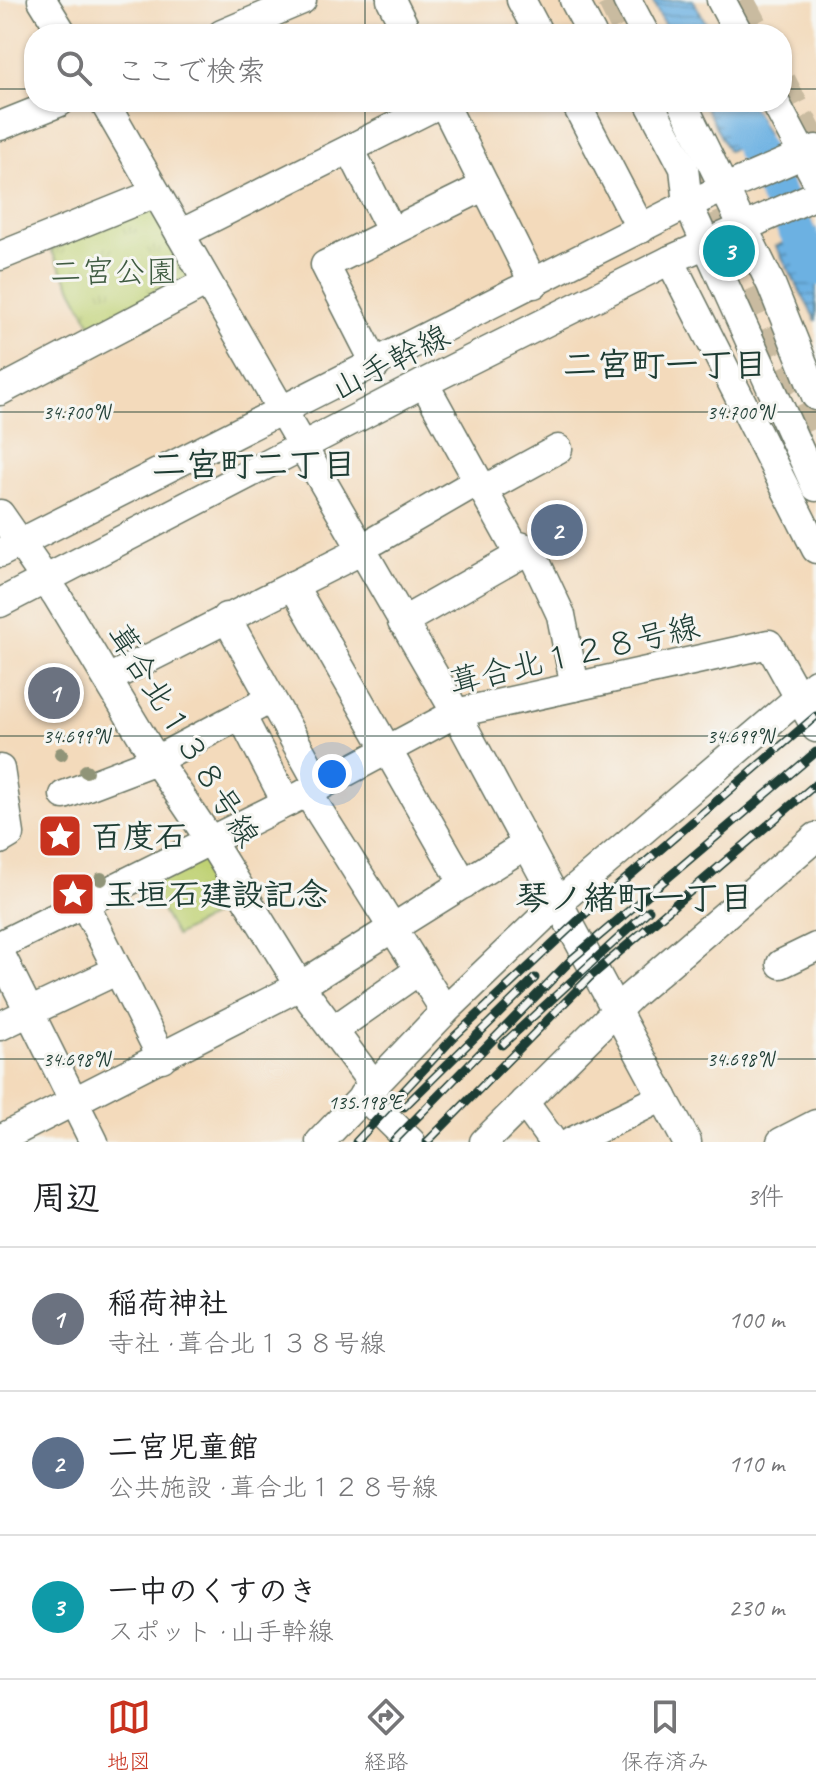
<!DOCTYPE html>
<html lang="ja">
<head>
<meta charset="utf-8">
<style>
	body { margin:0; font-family:Caveat,"Klee One",sans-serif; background:#f2f2f2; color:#202124 }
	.you { position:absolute; left:332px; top:774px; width:28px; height:28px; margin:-20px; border:6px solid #fff; border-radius:50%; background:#1a73e8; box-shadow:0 0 0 12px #1a73e833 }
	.badge { display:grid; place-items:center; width:52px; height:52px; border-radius:50%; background:#c8321e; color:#fff; font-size:26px; font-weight:700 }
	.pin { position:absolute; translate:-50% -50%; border:4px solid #fff; box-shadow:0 2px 8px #0006 }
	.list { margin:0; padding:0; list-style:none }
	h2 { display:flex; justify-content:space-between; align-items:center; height:104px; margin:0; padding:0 32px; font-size:34px }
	h2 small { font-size:26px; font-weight:400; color:#757577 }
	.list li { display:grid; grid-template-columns:52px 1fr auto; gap:24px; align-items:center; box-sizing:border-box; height:144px; padding:0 32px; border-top:2px solid #e0e0e0 }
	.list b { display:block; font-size:30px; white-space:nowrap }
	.list p { margin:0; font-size:26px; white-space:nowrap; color:#757577 }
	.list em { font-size:26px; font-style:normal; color:#757577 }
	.icon { flex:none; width:44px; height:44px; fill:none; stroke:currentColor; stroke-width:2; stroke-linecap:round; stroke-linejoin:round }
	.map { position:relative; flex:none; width:816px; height:1142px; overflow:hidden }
	.search { position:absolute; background:#fff; box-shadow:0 2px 6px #0004; left:24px; right:24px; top:24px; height:88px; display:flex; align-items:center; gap:20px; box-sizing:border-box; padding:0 28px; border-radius:32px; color:#757577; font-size:30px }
	.sheet { height:536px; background:#fff }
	nav { display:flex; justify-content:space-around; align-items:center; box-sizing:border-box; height:112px; border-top:2px solid #e0e0e0; background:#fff; font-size:22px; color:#757577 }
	nav a { display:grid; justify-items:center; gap:4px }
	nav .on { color:#c8321e }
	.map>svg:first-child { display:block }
	.park { fill:url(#park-tufts); stroke:#6f8754; stroke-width:2 }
	.water { fill:url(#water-rules); stroke:#46778b; stroke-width:2 }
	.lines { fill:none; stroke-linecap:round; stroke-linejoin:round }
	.river { stroke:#6cb1e2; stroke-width:36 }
	.minor-tunnel { stroke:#c9bba0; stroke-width:28; stroke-dasharray:28 14; stroke-linecap:butt }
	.minor-casing { stroke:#697463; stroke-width:31 }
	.minor { stroke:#fff; stroke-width:28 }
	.rail-casing { stroke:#1f3d34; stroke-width:9 }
	.rail { stroke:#f6f6f2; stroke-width:6; stroke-dasharray:18; stroke-linecap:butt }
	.tree { fill:#909478 }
	.ticks { fill:none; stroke:#1f3d34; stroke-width:2; stroke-opacity:0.45 }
	.labels { text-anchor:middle; stroke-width:6; stroke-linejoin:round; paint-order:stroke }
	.park-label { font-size:32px; fill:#3f5b41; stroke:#f6f6f2 }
	.street-label { font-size:32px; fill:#1f3d34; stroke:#f6f6f2 }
	.poi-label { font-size:32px; font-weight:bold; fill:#1f3d34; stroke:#f6f6f2; text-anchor:start }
	.neighbourhood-label { font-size:34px; font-weight:bold; fill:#1f3d34; stroke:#f6f6f2 }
	.ticks-label { font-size:20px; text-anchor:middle; fill:#1f3d34; stroke:#f6f6f2; stroke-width:6; stroke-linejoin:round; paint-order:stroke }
</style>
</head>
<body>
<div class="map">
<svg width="816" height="1142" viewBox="0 0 816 1142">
	<defs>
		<pattern id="park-tufts" width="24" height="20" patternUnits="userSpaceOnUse" patternTransform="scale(2)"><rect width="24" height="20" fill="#bfd173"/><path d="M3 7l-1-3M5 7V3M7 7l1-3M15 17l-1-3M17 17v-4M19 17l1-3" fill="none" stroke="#a4b464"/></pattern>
		<pattern id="water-rules" width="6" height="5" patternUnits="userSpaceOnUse" patternTransform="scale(2)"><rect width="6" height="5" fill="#6cb1e2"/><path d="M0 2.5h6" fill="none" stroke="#5891b8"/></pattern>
	</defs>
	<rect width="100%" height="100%" fill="#f6f6f2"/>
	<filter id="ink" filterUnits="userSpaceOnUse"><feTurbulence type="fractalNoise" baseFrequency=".0125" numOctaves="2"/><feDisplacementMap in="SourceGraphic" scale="16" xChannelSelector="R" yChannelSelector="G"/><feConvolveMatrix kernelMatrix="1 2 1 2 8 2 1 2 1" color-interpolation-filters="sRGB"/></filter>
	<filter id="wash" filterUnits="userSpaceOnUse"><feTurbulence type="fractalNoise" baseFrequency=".006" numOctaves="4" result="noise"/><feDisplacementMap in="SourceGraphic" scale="32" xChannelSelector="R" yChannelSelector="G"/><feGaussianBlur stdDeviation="1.8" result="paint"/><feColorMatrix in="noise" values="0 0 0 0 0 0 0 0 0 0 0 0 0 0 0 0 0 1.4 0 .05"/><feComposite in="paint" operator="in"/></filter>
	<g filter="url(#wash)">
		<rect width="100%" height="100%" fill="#f3dabb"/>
		<g class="park">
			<polygon points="147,207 162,214 197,273 96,333 51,250"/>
			<polygon points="206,854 234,904 176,936 148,886"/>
		</g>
		<g class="water">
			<polygon points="652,0 693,0 712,34 669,34"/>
			<polygon points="703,102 749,102 767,134 728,151"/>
			<polygon points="816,229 816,321 776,246"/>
		</g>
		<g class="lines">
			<polyline class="river" points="729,102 816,268"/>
		</g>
	</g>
	<g filter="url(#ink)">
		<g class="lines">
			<g class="minor-tunnel">
				<polyline points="611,0 628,34"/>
				<polyline points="740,0 758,34"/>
				<polyline points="782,81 816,147"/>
				<polyline points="694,176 816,449"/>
			</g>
			<g class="minor-casing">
				<g id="minor">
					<polyline points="42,0 63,34"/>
					<polyline points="391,0 408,34"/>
					<polyline points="521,0 539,34"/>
					<polyline points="574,0 592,34"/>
					<polyline points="627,0 645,34"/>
					<polyline points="721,0 739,34"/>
					<polyline points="222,34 302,0"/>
					<polyline points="104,102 456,713 687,1142"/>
					<polyline points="443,102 534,284"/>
					<polyline points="575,102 641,229"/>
					<polyline points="649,102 684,168 688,204 816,487"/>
					<polyline points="682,102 771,284 816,396"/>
					<polyline points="775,102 816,179"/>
					<polyline points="0,126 60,102"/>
					<polyline points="350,149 392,232"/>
					<polyline points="180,234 443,102"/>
					<polyline points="0,256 156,193"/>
					<polyline points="670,260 816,549"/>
					<polyline points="376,365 325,265 485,186"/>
					<polyline points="424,383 513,544 530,549 561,615 575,687"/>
					<polyline points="0,391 207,282"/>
					<polyline points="483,490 558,449"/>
					<polyline points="0,514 57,596 156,760 210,840 300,986 373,1084"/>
					<polyline points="376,540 478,481"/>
					<polyline points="0,553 688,204 816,149"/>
					<polyline points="293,585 464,884"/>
					<polyline points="0,603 424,383 670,260 816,195"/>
					<polyline points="226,617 320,786"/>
					<polyline points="402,622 530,549"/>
					<polyline points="108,679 361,551"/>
					<polyline points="241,715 286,802"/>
					<polyline points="0,769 10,834 0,840"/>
					<polyline points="307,792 445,1011"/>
					<polyline points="64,795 156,760 271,699"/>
					<polyline points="84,903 162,1058"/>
					<polyline points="0,945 320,786 456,713 769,644 816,728"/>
					<polyline points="0,953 94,1142"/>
					<polyline points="781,964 816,947"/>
					<polyline points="0,1026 118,970"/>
					<polyline points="335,1029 418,971"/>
					<polyline points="363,1095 411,1142"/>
					<polyline points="524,1102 553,1142"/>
					<polyline points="0,1139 300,986 527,844"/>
					<polyline points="320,1142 445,1011 560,901 816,683"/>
					<polyline points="484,1142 631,996 816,837"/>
					<polyline points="571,1142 663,1097"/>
					<polyline points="781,1142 816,1124"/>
				</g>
			</g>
			<use href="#minor" class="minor"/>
			<g class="rail-casing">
				<g id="rail">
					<polyline points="502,1045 649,910"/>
					<polyline points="404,1107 535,978"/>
					<polyline points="356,1142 455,1036 585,914 816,716"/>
					<polyline points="393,1142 572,959 816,752"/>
					<polyline points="427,1142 590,977 816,784"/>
				</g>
			</g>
			<use href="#rail" class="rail"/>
		</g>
		<g class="tree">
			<circle cx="729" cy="251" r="7"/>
			<circle cx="61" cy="754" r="7"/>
			<circle cx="86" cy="771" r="7"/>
			<circle cx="49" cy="834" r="7"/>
			<circle cx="101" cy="879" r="7"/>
		</g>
	</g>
	<path class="ticks" d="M365 0V34M0 89H34M782 89H816M365 102V1142M0 412H816M0 736H816M0 1059H816"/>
	<defs>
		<g id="sight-square" transform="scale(2.3)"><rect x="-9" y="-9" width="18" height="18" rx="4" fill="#c8321e" stroke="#f6f6f2"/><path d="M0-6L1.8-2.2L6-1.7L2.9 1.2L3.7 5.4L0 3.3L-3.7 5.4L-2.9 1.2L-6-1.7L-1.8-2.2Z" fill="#fff"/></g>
	</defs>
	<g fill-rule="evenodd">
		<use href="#sight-square" x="60" y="836"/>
		<use href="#sight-square" x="73" y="894"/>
	</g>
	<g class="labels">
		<g class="park-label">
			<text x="114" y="282">二宮公園</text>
		</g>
		<g class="street-label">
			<text transform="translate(390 362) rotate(-27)" y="11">山手幹線</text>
			<text transform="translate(574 654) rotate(-13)" y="11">葺合北１２８号線</text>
			<text transform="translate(184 735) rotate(58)" y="11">葺合北１３８号線</text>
		</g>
		<g class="poi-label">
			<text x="91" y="847">百度石</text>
			<text x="104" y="905">玉垣石建設記念</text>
		</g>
		<g class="neighbourhood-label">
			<text x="665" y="376">二宮町一丁目</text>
			<text x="254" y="476">二宮町二丁目</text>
			<text x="634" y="909">琴ノ緒町一丁目</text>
		</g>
	</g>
	<g class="ticks-label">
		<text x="76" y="419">34.700°N</text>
		<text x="740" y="419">34.700°N</text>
		<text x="76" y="743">34.699°N</text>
		<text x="740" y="743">34.699°N</text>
		<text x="76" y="1066">34.698°N</text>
		<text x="740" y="1066">34.698°N</text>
		<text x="365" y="1109">135.198°E</text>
	</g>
</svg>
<div class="you"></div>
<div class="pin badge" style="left:54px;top:693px;background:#6b7280">1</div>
<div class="pin badge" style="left:557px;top:530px;background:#5c6f8a">2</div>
<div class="pin badge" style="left:729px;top:251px;background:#0f9aa8">3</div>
<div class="search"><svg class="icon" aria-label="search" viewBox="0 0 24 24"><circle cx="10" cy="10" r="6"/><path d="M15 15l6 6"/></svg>ここで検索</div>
</div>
<section class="sheet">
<h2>周辺<small>3件</small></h2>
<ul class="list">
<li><span class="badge" style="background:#6b7280">1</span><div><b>稲荷神社</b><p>寺社 · 葺合北１３８号線</p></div><em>100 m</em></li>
<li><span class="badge" style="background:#5c6f8a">2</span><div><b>二宮児童館</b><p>公共施設 · 葺合北１２８号線</p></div><em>110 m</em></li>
<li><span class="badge" style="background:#0f9aa8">3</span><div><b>一中のくすのき</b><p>スポット · 山手幹線</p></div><em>230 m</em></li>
</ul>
</section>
<nav>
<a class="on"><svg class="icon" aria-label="map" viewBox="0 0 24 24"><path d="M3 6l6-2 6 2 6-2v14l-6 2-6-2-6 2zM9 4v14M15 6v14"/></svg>地図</a>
<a><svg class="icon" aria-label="directions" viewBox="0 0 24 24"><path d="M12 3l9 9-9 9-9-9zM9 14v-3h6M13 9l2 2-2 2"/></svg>経路</a>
<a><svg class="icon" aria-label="saved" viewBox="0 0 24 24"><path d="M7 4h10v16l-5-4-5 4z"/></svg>保存済み</a>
</nav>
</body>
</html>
